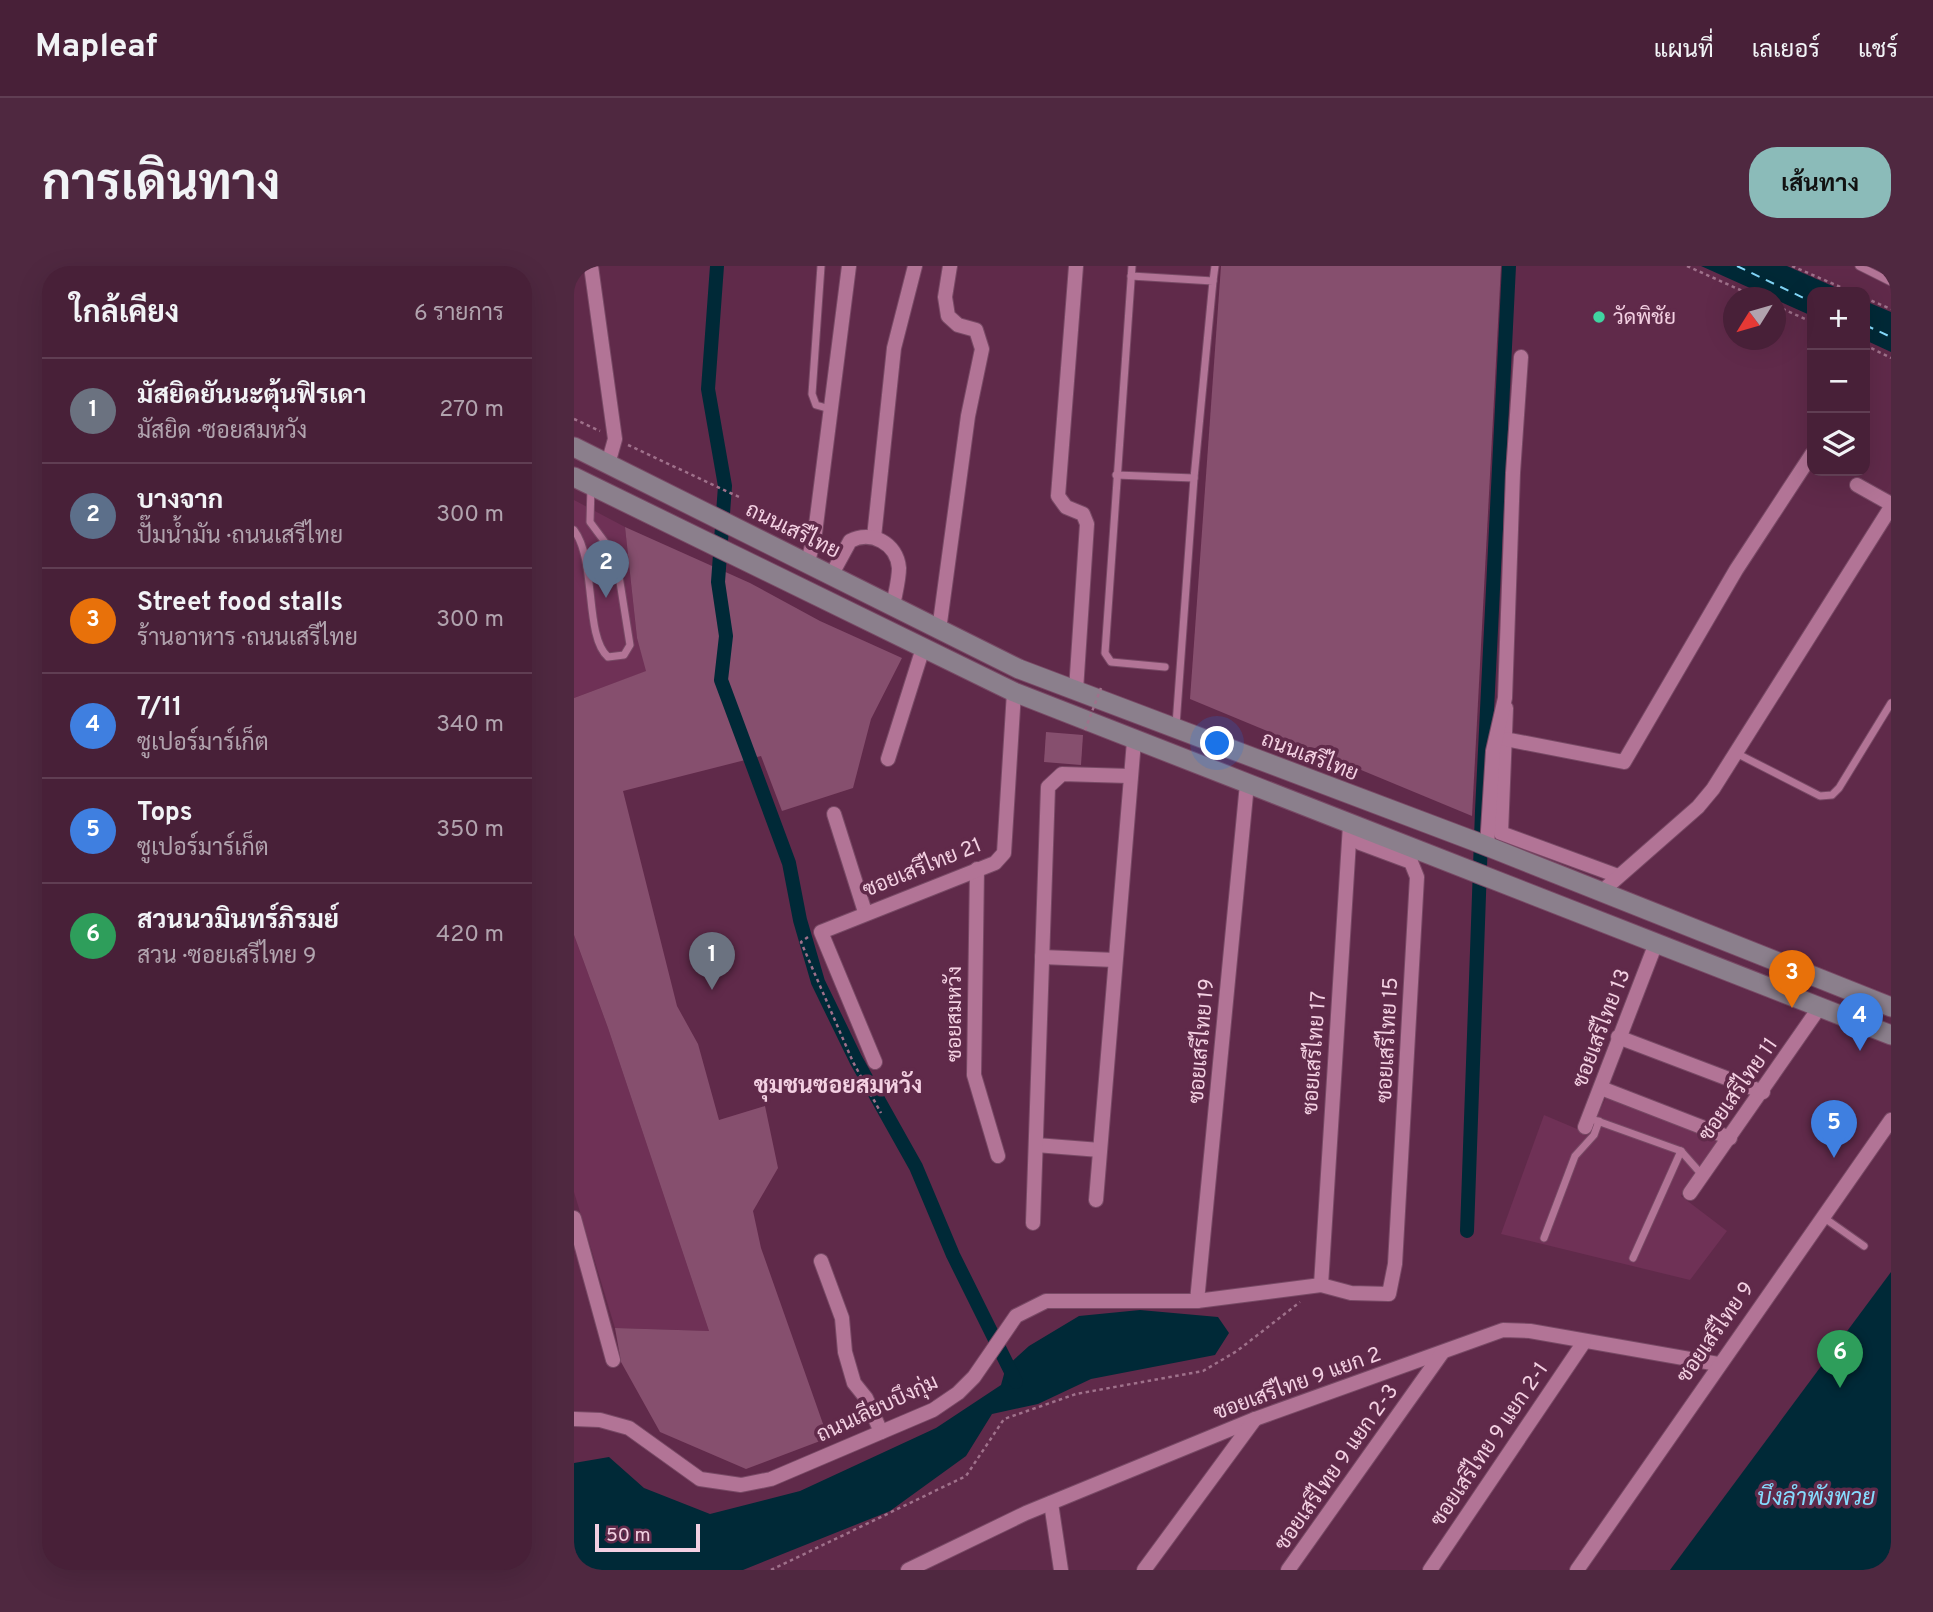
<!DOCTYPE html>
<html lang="th">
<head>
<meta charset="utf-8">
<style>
	body { margin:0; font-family:Overpass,Sarabun,sans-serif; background:#4f2840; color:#f1f3f6 }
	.controls { position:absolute; right:21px; top:21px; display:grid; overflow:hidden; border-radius:14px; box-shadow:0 7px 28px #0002 }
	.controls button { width:63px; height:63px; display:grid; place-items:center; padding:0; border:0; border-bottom:2px solid #603e53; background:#482038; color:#f1f3f6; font:35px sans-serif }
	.compass { position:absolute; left:1149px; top:21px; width:63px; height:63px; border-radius:50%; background:#482038; box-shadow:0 7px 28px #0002; rotate:233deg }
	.scale { position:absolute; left:21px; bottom:18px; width:105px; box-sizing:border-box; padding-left:7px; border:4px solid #f3d0e2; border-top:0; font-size:19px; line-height:24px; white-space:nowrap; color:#f3d0e2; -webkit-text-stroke:5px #602a4a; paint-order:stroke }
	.you { position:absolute; left:644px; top:478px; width:24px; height:24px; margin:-18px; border:5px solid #fff; border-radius:50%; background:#1a73e8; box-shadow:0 0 0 10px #1a73e833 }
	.badge { display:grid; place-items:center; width:46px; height:46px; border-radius:50%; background:#8bbbb9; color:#fff; font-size:23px; font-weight:700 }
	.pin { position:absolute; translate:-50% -58px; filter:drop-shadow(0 2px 4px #0008) }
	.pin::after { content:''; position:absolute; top:37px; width:24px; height:21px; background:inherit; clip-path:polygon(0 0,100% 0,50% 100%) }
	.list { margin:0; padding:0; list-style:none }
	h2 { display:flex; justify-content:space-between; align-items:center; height:91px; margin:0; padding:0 28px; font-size:30px }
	h2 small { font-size:23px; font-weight:400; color:#b1a3ae }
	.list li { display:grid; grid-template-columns:46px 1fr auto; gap:21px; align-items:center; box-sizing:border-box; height:105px; padding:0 28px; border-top:2px solid #603e53 }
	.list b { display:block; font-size:26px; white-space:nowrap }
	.list p { margin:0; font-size:23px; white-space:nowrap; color:#b1a3ae }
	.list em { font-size:23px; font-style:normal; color:#b1a3ae }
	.icon { flex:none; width:38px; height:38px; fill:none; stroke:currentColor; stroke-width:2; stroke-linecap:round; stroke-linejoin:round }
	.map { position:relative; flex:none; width:1317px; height:1304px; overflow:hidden; border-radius:28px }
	header { display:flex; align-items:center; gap:42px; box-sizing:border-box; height:98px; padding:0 35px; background:#482038; border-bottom:2px solid #603e53 }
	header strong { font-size:33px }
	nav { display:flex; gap:38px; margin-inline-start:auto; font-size:24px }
	.intro { display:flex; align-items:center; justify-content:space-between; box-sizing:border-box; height:168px; padding:0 42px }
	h1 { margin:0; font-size:49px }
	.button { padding:18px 32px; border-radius:28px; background:#8bbbb9; color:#111; font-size:24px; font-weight:700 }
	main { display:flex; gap:42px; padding:0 42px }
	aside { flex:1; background:#482038; border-radius:28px; box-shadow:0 7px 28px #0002 }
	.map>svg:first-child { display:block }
	.built { fill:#6f3156 }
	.green { fill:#864f6e }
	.water { fill:#002937 }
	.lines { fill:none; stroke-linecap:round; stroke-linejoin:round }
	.canal { stroke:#002937; stroke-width:14 }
	.ferry { stroke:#85dcfe; stroke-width:2; stroke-dasharray:9 7; stroke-linecap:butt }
	.lane-casing { stroke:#784965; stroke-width:9 }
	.street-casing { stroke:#784965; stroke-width:16 }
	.secondary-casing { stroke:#784965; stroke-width:21 }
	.path { stroke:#9f718b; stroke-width:2.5; stroke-dasharray:3.5 3.5; stroke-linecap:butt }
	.lane { stroke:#b27496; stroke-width:7 }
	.street { stroke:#b27496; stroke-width:14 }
	.secondary { stroke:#8b7f8c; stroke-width:19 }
	.path-bridge { stroke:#9f718b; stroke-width:2.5; stroke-dasharray:3.5 3.5; stroke-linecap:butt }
	.poi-dot { fill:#40d4a1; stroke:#602a4a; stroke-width:2.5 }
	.labels { text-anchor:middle; stroke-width:7; stroke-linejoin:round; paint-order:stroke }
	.poi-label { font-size:21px; fill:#f3d0e2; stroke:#602a4a; text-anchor:start }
	.street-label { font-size:21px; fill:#f3d0e2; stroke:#602a4a }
	.neighbourhood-label { font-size:23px; font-weight:bold; fill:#f3d0e2; stroke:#602a4a }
	.water-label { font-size:23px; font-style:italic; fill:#85dcfe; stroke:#602a4a }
</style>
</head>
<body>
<header>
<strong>Mapleaf</strong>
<nav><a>แผนที่</a><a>เลเยอร์</a><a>แชร์</a></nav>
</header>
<div class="intro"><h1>การเดินทาง</h1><a class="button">เส้นทาง</a></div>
<main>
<aside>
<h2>ใกล้เคียง<small>6 รายการ</small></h2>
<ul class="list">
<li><span class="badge" style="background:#6b7280">1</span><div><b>มัสยิดยันนะตุ้นฟิรเดา</b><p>มัสยิด · ซอยสมหวัง</p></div><em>270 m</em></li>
<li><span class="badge" style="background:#5c6f8a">2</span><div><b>บางจาก</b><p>ปั๊มน้ำมัน · ถนนเสรีไทย</p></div><em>300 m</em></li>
<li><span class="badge" style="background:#e8710a">3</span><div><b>Street food stalls</b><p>ร้านอาหาร · ถนนเสรีไทย</p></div><em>300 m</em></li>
<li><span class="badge" style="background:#3f7fe0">4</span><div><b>7/11</b><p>ซูเปอร์มาร์เก็ต</p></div><em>340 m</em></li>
<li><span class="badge" style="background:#3f7fe0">5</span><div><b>Tops</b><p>ซูเปอร์มาร์เก็ต</p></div><em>350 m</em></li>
<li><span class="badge" style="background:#2e9e5b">6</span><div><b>สวนนวมินทร์ภิรมย์</b><p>สวน · ซอยเสรีไทย 9</p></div><em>420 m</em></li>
</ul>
</aside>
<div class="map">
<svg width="1317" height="1304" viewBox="0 0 1317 1304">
	<rect width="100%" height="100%" fill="#602a4a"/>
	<g class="built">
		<polygon points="0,234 51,261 63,372 73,405 0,432"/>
		<polygon points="0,669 34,762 135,1065 41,1062 0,926"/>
		<polygon points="1033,829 1145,875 1107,930 1153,965 1116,1014 927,968 970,849 1015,868"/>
	</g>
	<g class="green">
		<polygon points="647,0 927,0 898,550 616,433"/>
		<polygon points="51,261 176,317 246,355 328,392 297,453 279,522 208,545 187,490 49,525 103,740 124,778 145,854 191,840 204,902 179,945 187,982 254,1172 172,1203 86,1166 47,1096 41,1062 135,1065 34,762 0,669 0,432 72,405 63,372"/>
		<polygon points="472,466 509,469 507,499 470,496"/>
	</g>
	<g class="water">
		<polygon points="1127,0 1213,0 1272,26 1238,26 1238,50"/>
		<polygon points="1291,35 1317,46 1317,86 1291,74"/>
		<polygon points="1317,1006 1317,1304 1096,1304"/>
		<polygon points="566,1044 644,1051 655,1067 641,1089 517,1113 464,1138 418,1148 392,1190 316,1245 169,1304 0,1304 0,1197 35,1191 70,1222 136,1248 226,1225 362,1162 427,1119 432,1101 455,1080 505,1050"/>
	</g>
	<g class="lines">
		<g class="canal">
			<polyline points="143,0 134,123 151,220 144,316 152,370 147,414 215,597 226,654 244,716 282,794 342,901 379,989 442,1116"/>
			<polyline points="893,965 908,545 935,0"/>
		</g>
		<g class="ferry">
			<polyline points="1163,0 1238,36"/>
			<polyline points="1291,59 1317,71"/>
		</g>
		<g class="lane-casing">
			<g id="lane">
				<polyline points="247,0 238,128 242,139 256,143"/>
				<polyline points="558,0 531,387 537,396 591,401"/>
				<polyline points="1285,0 1317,16"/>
				<polyline points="557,10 639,15 620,212 602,459"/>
				<polyline points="639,15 641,0"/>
				<polyline points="542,209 620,212"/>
				<path d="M0 264C23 295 10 370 34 391L50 389 56 379 42 291 16 256 17 220"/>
				<polyline points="1162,487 1246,530 1258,529 1265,522 1317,437"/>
				<polyline points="1015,852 1107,885 1129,910"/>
				<polyline points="1249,951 1290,980"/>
				<polyline points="970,972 1001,890 1020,869 1025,855"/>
				<polyline points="1059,992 1107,885"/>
			</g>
		</g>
		<g class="street-casing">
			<g id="street">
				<polyline points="17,0 41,173 34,198"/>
				<polyline points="1283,219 1317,238"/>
				<polyline points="300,271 320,82 341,0"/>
				<polyline points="234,296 241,267 275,0"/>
				<path d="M258 308 276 275C297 264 323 277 325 302 325 314 321 328 319 340"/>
				<polyline points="365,364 394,150 408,83 402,64 384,59 374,50 371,31 376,0"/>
				<polyline points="502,424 513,258 509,248 492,241 484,230 502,0"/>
				<polyline points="932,442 927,567 1044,610"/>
				<polyline points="931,473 1050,496 1162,304 1238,188"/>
				<polyline points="314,493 349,382"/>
				<polyline points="260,548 291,646"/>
				<polyline points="913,581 919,485 931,432 939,207 947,91"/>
				<polyline points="403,603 400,809 424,890"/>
				<polyline points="1026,627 1124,541 1139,523 1317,241"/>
				<polyline points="468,691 541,694"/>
				<polyline points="1044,771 1189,826"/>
				<polyline points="301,796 247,666 421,597 430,587 440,426"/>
				<polyline points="1027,822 1156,872"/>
				<polyline points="1011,861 1082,677"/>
				<polyline points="462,879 526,884"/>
				<polyline points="1116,927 1245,742"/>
				<polyline points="522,934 560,475"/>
				<polyline points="0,952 39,1094"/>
				<polyline points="459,957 474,521 488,508 555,510"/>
				<polyline points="247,995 268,1052 271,1086 280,1117 292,1132 307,1166"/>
				<polyline points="747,1019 776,559"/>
				<polyline points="623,1035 673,518"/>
				<polyline points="0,1153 26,1154 55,1162 126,1213 167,1219 197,1213 359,1144 384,1127 400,1111 442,1050 472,1035 623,1035 747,1019 777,1027 815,1028 821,998 843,611 837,596 786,577 776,557"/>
				<polyline points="477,1237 487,1304"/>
				<polyline points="334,1304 452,1247 681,1153 929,1064 956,1065 1144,1098"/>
				<polyline points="570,1304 681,1153"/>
				<polyline points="714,1304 868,1087"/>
				<polyline points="856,1304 1010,1076"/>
				<polyline points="1003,1304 1317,854"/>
			</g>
		</g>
		<g class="secondary-casing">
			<g id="secondary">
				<polyline points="0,181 445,403 900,575 1317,741"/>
				<polyline points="0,211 440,426 1317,769"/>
			</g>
		</g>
		<g class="path">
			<polyline points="1113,0 1184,32"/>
			<polyline points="1218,0 1278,26"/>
			<polyline points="1291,32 1317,43"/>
			<polyline points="1202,40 1238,56"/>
			<polyline points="1291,79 1317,92"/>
			<polyline points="0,153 26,165"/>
			<polyline points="54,179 165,231"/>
			<polyline points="234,671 227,676 279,796 307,847"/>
			<polyline points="197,1304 392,1210 430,1153 502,1128 629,1105 663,1085 726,1036"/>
		</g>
		<use href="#lane" class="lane"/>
		<use href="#street" class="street"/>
		<use href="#secondary" class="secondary"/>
		<polyline class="path-bridge" points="511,464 527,422"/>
	</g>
	<circle class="poi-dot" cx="1025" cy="51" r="7"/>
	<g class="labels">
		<g class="poi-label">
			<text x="1039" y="58">วัดพิชัย</text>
		</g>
		<g class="street-label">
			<text transform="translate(219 264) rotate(26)" y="7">ถนนเสรีไทย</text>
			<text transform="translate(736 490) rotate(21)" y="7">ถนนเสรีไทย</text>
			<text transform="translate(348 601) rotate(-22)" y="7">ซอยเสรีไทย 21</text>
			<text transform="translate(380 748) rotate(-90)" y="7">ซอยสมหวัง</text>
			<text transform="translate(1027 762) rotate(-69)" y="7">ซอยเสรีไทย 13</text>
			<text transform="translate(813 774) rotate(-87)" y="7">ซอยเสรีไทย 15</text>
			<text transform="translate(627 775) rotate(-85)" y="7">ซอยเสรีไทย 19</text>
			<text transform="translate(740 787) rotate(-86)" y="7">ซอยเสรีไทย 17</text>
			<text transform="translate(1164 823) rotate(-55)" y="7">ซอยเสรีไทย 11</text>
			<text transform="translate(1141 1066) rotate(-55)" y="7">ซอยเสรีไทย 9</text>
			<text transform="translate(723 1117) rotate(-20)" y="7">ซอยเสรีไทย 9 แยก 2</text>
			<text transform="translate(303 1142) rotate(-25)" y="7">ถนนเลียบบึงกุ่ม</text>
			<text transform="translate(915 1178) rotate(-56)" y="7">ซอยเสรีไทย 9 แยก 2-1</text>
			<text transform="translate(762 1201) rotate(-55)" y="7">ซอยเสรีไทย 9 แยก 2-3</text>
		</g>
		<g class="neighbourhood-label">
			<text x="264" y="827">ชุมชนซอยสมหวัง</text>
		</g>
		<g class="water-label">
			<text x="1242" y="1239">บึงลำพังพวย</text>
		</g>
	</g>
</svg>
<div class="controls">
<button>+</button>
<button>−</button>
<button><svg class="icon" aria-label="layers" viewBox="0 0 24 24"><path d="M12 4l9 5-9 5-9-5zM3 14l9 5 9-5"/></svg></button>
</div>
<svg class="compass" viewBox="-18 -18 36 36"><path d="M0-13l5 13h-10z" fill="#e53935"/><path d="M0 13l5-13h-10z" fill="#b1a3ae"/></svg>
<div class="scale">50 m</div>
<div class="you"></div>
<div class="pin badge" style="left:138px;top:724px;background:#6b7280">1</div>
<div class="pin badge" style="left:32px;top:332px;background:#5c6f8a">2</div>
<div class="pin badge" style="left:1218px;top:742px;background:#e8710a">3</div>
<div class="pin badge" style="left:1286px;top:785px;background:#3f7fe0">4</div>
<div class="pin badge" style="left:1260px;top:892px;background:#3f7fe0">5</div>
<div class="pin badge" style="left:1266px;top:1122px;background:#2e9e5b">6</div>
</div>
</main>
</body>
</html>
